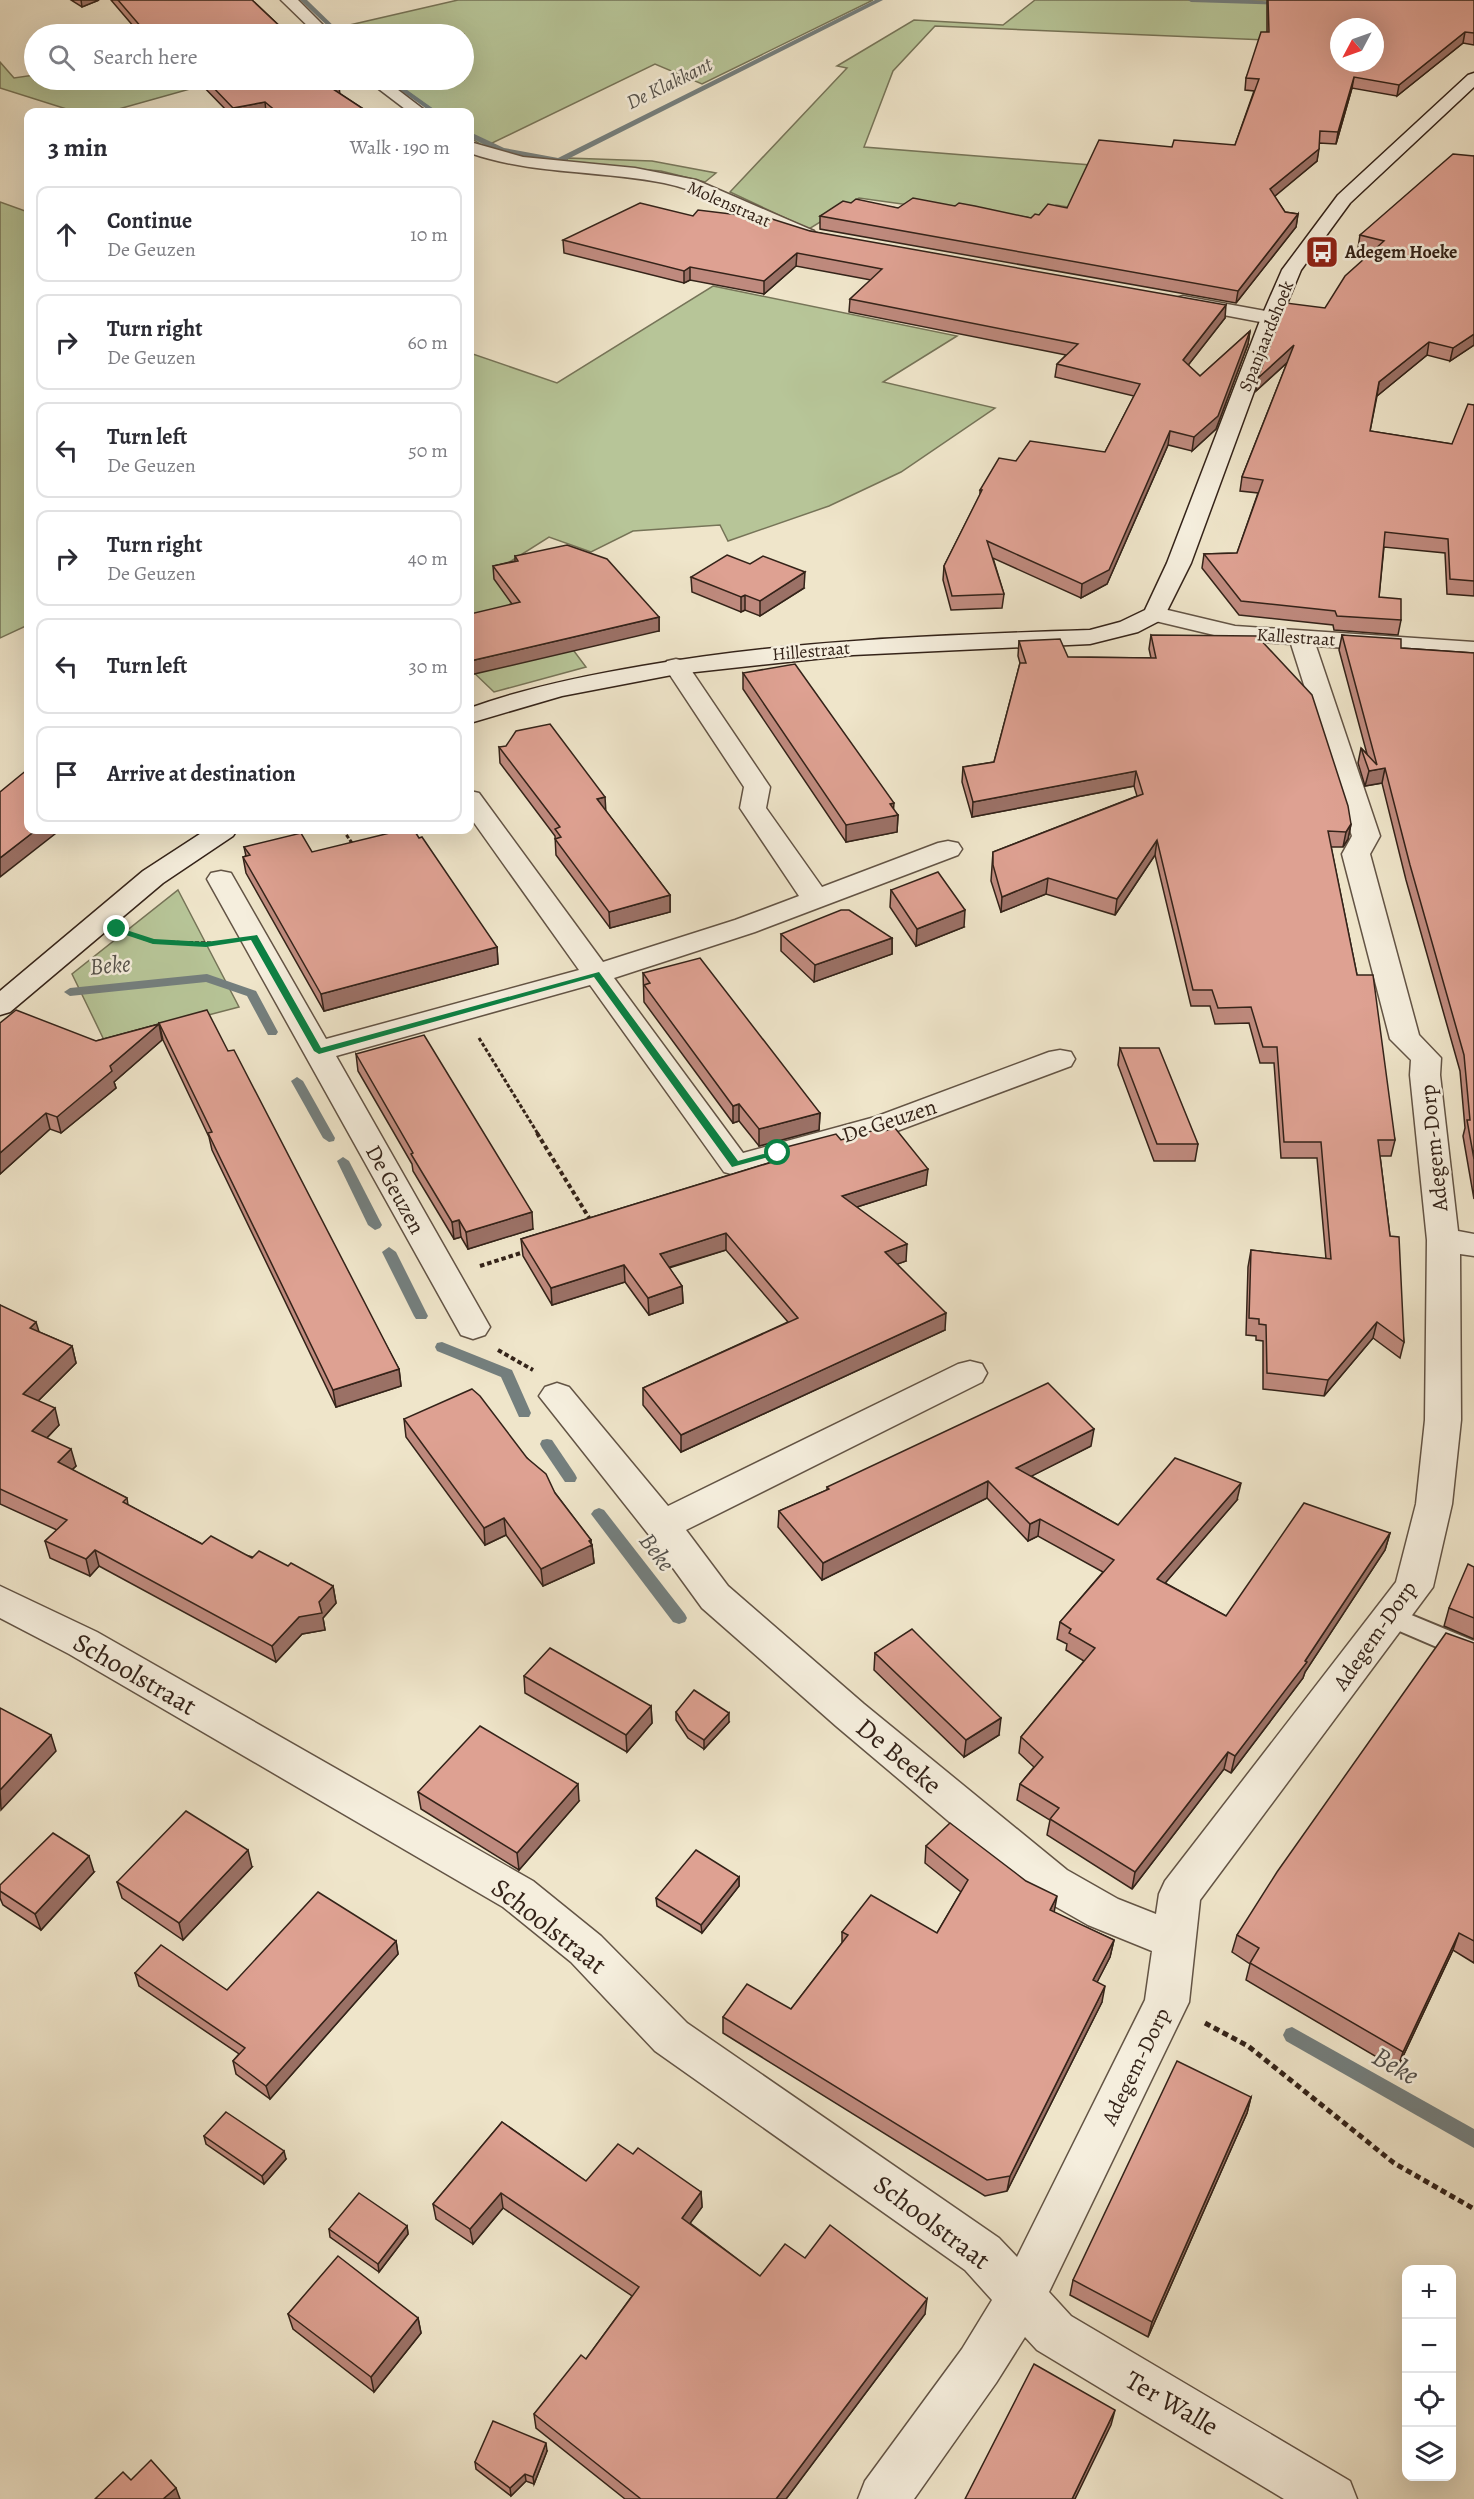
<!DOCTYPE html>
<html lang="en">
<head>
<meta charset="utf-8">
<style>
	body { margin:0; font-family:Alegreya,serif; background:#f2f2f3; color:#2b2b33 }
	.controls { position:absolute; right:18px; bottom:18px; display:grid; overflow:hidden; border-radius:12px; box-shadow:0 6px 24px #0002 }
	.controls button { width:54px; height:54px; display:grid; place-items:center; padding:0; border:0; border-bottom:2px solid #e1e1e2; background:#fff; color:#2b2b33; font:30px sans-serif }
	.compass { position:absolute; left:1330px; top:18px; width:54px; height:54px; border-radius:50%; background:#fff; box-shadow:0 6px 24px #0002; rotate:229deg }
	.stop { position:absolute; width:18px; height:18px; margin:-14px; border:4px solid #0b8043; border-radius:50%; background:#fff }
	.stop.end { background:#0b8043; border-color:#fff; box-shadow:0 2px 6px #0008 }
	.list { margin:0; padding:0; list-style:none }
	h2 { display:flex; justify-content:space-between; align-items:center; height:78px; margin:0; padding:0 24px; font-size:26px }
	h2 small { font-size:20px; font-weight:400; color:#7c7c81 }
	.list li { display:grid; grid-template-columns:39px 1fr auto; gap:18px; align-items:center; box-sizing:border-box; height:96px; margin:0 12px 12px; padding:0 12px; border:2px solid #e1e1e2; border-radius:12px }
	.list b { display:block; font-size:22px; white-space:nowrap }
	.list p { margin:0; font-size:20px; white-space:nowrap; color:#7c7c81 }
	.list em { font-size:20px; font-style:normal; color:#7c7c81 }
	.icon { flex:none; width:33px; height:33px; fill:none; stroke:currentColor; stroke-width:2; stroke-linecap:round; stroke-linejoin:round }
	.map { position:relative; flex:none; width:1474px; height:2499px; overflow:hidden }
	.search { position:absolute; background:#fff; box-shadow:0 6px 24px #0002; left:24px; top:24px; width:450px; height:66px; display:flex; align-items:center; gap:15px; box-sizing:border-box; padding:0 21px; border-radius:33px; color:#7c7c81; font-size:22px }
	.panel { position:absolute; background:#fff; box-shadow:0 6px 24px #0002; left:24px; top:108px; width:450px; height:726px; border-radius:12px }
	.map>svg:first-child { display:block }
	.green { fill:#b7c598; stroke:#767458; stroke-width:1.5 }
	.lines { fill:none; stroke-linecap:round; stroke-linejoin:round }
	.stream { fill:#747f7e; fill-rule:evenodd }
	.lane-casing { stroke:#635445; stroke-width:4 }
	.street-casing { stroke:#635445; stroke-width:3 }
	.secondary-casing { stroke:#342319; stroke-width:3 }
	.path-far2 { stroke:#342319; stroke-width:3; stroke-dasharray:4 2; stroke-linecap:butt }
	.path-far1 { stroke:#342319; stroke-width:4; stroke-dasharray:4.5 3; stroke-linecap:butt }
	.path { stroke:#342319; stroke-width:5; stroke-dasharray:6 4; stroke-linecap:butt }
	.lane { fill:#f5eedd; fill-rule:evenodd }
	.street { fill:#f5eedd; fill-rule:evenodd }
	.secondary { fill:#f5eedd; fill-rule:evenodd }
	.wall { fill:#bf8a7e; stroke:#342319; stroke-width:1.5 }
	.shaded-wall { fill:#9b7166; stroke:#342319; stroke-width:1.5 }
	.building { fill:#dea192; stroke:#342319; stroke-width:1.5; fill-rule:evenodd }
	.route { fill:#0b8043 }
	.labels { text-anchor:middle; stroke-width:5; stroke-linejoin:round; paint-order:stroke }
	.far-street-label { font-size:18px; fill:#342319; stroke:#f5eedd }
	.far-poi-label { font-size:18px; font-weight:bold; fill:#342319; stroke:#f5eedd; text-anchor:start }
	.far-water-label { font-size:20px; font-style:italic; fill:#54514b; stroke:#f5eedd }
	.street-label { font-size:22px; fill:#342319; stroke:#f5eedd }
	.water-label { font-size:24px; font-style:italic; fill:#54514b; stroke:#f5eedd }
	.near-street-label { font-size:27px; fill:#342319; stroke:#f5eedd }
	.near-water-label { font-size:28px; font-style:italic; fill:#54514b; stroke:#f5eedd }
</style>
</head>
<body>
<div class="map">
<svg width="1474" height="2499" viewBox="0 0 1474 2499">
	<rect width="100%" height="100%" fill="#efe5ca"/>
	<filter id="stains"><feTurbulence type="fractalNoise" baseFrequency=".00333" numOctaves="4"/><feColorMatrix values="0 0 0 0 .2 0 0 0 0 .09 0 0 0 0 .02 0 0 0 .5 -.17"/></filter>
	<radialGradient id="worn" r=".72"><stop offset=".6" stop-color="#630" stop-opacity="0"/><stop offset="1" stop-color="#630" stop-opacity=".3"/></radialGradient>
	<g class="green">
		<polygon points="458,0 873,0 702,84 655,64 484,147 470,137 470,112 436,112 391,80 464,80 464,34 348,34 341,27"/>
		<polygon points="1035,0 1276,0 1266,40 935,26 893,71 864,147 1154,170 1117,215 1056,205 1039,223 859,198 809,229 730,192 847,68 837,66 914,20 1003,25"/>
		<polygon points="0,62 14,78 34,75 34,80 176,80 190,89 108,112 76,112 0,88"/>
		<polygon points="568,158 652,161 716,173 705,182 661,171 565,163"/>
		<polygon points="0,202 28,212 28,625 0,638"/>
		<polygon points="713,286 957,336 883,382 995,408 901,472 829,506 728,541 720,525 633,531 591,552 549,537 508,563 586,667 494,692 470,669 470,353 557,383"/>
		<polygon points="178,890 239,1007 105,1042 72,974"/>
	</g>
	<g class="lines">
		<g class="stream">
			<polygon points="300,0 307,0 342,34 336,34"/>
			<path d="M875 0H883L562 162C532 164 495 152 470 137V132L504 148 558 158Z"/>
			<polygon points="1188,0 1249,0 1287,3 1284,5 1191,2"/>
			<polygon points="386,80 393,80 438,112 431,112"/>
			<polygon points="207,974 256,991 278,1032 276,1035 268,1035 247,996 206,982 70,996 64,992 70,988"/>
			<polygon points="297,1077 303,1081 335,1138 334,1141 329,1142 323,1138 291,1081"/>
			<polygon points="343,1157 349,1161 382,1225 380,1228 375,1230 368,1225 337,1161"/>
			<polygon points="389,1247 396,1252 428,1316 426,1319 416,1319 414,1316 382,1252"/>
			<polygon points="442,1342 512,1370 531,1413 529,1417 519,1417 501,1377 437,1351 435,1347 437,1343"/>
			<polygon points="547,1439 552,1440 575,1474 577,1478 575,1482 565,1482 542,1448 540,1444 542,1440"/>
			<polygon points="599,1508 604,1510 685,1614 687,1618 685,1622 679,1624 673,1622 594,1518 591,1514 594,1510"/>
			<polygon points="1292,2027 1474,2129 1474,2148 1286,2041 1283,2035 1286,2029"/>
		</g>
		<g class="lane-casing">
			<polygon id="lane" points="1392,1607 1474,1641 1474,1663 1383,1624 1379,1617 1383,1610"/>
		</g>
		<g class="street-casing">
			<g id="street">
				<polygon points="281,0 298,0 332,34 316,34"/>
				<polygon points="367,80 385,80 427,112 409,112"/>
				<path d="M470 142 523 157 635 168 696 180 814 231 816 235 814 239H800C754 222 713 193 664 183 599 170 533 175 470 153Z"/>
				<polygon points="1183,296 1271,312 1278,314 1281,318 1278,322 1271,324 1176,306 1173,302 1176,298"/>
				<polygon points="1155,607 1235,626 1474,642 1474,656 1316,646 1380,836 1370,854 1419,1035 1441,1058 1440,1075 1458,1231 1474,1234 1474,1256 1460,1254 1461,1420 1452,1504 1433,1587 1200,1900 1189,2002 1049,2292 1071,2316 1350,2481 1357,2499 1284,2499 1037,2350 1025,2337 996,2383 914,2499 858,2499 865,2481 962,2349 992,2300 965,2270 655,2051 571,1962 503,1907 69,1654 0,1618 0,1586 97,1632 533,1881 601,1936 687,2023 999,2238 1017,2257 1145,2000 1152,1951 1088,1925 1037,1896 836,1726 702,1608 649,1535 539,1396 545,1387 557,1383 569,1387 668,1506 958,1364 970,1361 982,1364 987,1373 982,1382 686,1530 728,1586 864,1704 1067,1870 1118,1899 1156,1914 1159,1894 1165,1881 1396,1582 1416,1504 1425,1420 1427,1240 1410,1075 1411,1060 1390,1039 1342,854 1352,836 1291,644 1235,640 1147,619 1143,614 1147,609"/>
				<polygon points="676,659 685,661 770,787 766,808 822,887 938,843 948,841 958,843 962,849 958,855 755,932 614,978 743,1153 875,1117 1049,1052 1060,1050 1071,1052 1075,1059 1071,1066 897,1131 735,1175 724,1172 590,985 336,1056 490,1327 485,1335 473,1339 461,1335 207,879 211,873 221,871 231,873 326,1039 579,970 470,817 470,791 479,793 603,962 735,920 799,896 740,808 744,787 664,666 667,661"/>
			</g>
		</g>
		<g class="secondary-casing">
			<g id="secondary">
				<path d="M1474 73V87L1350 203 1301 270 1281 318 1191 563 1163 619 1138 632 1090 644 853 655 677 674 562 696 470 723V708C525 688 584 676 642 666 790 640 940 635 1090 630L1120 622 1145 610 1167 563 1261 318 1282 270 1338 195 1468 75Z"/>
				<polygon points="206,830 237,830 233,836 163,883 10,1012 0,1015 0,991 143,871"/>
			</g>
		</g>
		<g class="path-far2">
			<polyline points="343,830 354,846"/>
			<polyline points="136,936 153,942 218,943"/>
			<polyline points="479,1038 538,1134"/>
		</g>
		<g class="path-far1">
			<polyline points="537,1133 591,1221"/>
			<polyline points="480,1266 527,1251"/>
			<polyline points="498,1350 533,1370"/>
		</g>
		<polyline class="path" points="1205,2023 1248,2046 1394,2163 1474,2209"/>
		<use href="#lane" class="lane"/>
		<use href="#street" class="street"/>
		<use href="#secondary" class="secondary"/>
	</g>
	<g class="wall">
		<polygon points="71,0 99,0 82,7"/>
		<polygon points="111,0 252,0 288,34 140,34"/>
		<polygon points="1267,0 1474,0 1474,45 1463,43 1397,96 1352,88 1336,144 1319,143 1317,161 1274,196 1285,212 1298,214 1296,227 1236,303 820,229 820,216 851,203 898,208 955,206 1031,218 1067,208 1172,147 1235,145 1254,91 1245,90 1246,78 1267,32"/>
		<polygon points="197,80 333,80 340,94 368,112 228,112"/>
		<polygon points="1474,156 1474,345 1450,361 1427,355 1377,396 1370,431 1452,444 1474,405 1474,596 1447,594 1445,553 1384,547 1379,597 1401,620 1398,635 1334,630 1333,625 1239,615 1202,568 1204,554 1237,553 1258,493 1240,491 1242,477 1287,363 1256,391 1373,251 1358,248 1360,235"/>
		<polygon points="693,216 810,231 1225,318 1188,365 1200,376 1250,331 1248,344 1216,429 1192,451 1168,445 1107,584 1081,598 993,558 1004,594 1002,608 951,610 943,580 944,566 980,495 980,490 1016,461 1105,452 1134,396 1055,377 1057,364 1066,355 849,312 850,299 871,280 796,266 764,294 690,280 684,283 564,253 563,240"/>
		<polygon points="515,556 659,617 659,631 512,604 494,579 493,566 515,561"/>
		<polygon points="750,564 804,588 760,616 745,610 741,612 692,592 691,577"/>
		<polygon points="1151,635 1351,824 1348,839 1343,847 1331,847 1357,975 1395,1140 1391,1156 1380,1156 1390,1236 1404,1342 1400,1358 1373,1338 1324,1396 1263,1389 1263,1341 1256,1340 1256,1336 1246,1335 1248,1267 1251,1250 1326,1259 1317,1158 1281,1158 1274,1063 1260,1063 1249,1023 1215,1024 1210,1006 1191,1006 1155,855 1115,915 1046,894 1001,912 991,881 993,852 1137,796 1134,786 972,817 962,782 963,767 994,762 1020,663 1018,656 1019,641 1068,657 1151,658 1149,649"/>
		<polygon points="1342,635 1401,648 1474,653 1474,1199 1463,1136 1465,1128 1460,1071 1406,880 1382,783 1365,786 1358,763 1361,748 1367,754 1339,650"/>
		<polygon points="743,673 898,815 897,832 846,842 743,689"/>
		<polygon points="499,747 606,811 670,895 670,912 610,928 556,855 555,836 500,763"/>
		<polygon points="244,847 312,852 497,947 498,964 324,1011 246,873 243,857 246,856"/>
		<polygon points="891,890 964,927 916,946 890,907"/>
		<polygon points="781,934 892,938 892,954 814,982 781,951"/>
		<polygon points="643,973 820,1113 819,1130 759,1146 739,1121 733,1123 644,1002"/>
		<polygon points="0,1023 96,1041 159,1024 162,1040 114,1082 116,1088 61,1133 50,1129 0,1174"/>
		<polygon points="159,1023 228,1051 399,1369 401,1386 336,1407 212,1150 209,1137 163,1040"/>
		<polygon points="1120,1048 1198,1144 1195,1161 1154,1161 1118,1065"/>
		<polygon points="356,1054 533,1229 468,1249 461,1237 454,1239 413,1171 412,1164 358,1071"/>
		<polygon points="878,1133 926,1185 857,1207 906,1261 897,1264 945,1330 681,1452 643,1405 643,1388 788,1322 726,1250 669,1268 682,1286 683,1303 649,1315 625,1282 552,1305 523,1256 521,1239 775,1161 775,1150 841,1140"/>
		<polygon points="0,1305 39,1332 72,1346 76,1363 38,1401 59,1425 47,1438 76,1466 72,1470 127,1498 128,1505 202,1544 288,1566 333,1586 336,1603 323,1618 325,1630 302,1634 276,1662 99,1566 90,1576 50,1558 45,1541 57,1530 0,1504"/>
		<polygon points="404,1419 527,1458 555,1493 591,1540 591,1543 592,1545 594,1563 543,1586 506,1535 485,1545 406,1437"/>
		<polygon points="1091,1446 1031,1476 1118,1525 1237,1500 1165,1583 1226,1616 1390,1533 1385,1550 1305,1672 1303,1678 1231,1773 1224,1769 1132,1889 1047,1835 1050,1820 1017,1800 1020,1784 1034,1767 1019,1753 1021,1737 1084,1661 1066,1650 1067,1644 1057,1639 1060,1622 1103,1572 1038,1536 1028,1541 987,1498 822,1580 778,1527 779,1511 827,1490 827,1487"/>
		<polygon points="1474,1567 1474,1639 1444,1626 1449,1608"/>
		<polygon points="1474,1643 1474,1963 1453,1950 1397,2069 1246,1980 1250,1964 1232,1952 1237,1935"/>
		<polygon points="875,1653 999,1735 964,1757 874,1670"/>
		<polygon points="524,1676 651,1706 652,1723 627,1752 525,1693"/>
		<polygon points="676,1712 729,1722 704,1749 688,1738 676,1720"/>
		<polygon points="418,1792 579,1801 519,1870 421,1809"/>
		<polygon points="926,1846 1054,1913 1114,1940 1110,1957 1097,1982 1102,2002 1007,2191 985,2196 723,2033 723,2017 791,2009 842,1943 842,1932 937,1933 961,1892 925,1863"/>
		<polygon points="252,1867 183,1940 122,1898 117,1882"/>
		<polygon points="94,1872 41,1930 3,1905 0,1898 0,1885"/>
		<polygon points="739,1877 739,1886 702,1933 657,1906 656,1898"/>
		<polygon points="396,1941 398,1954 270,2099 236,2074 233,2061 239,2054 139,1986 135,1973 227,1990"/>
		<polygon points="1251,2097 1247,2113 1148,2337 1070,2295 1073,2280"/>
		<polygon points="502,2122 586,2181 633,2154 701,2192 702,2207 690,2223 760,2276 805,2258 925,2314 786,2499 625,2499 536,2428 534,2414 586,2359 632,2296 503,2208 473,2244 436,2219 433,2204"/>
		<polygon points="204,2136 286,2159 264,2184 206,2144"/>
		<polygon points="407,2226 408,2234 379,2272 330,2237 329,2229"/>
		<polygon points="288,2314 418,2318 421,2333 374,2392 293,2329"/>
		<polygon points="547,2451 534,2484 526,2481 511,2496 476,2469 475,2462"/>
	</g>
	<g class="shaded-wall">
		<polygon points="81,0 99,0 82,7"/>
		<polygon points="1465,32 1463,43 1397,96 1399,85"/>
		<polygon points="1354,77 1352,88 1336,144 1338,132"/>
		<polygon points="339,85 340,96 330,87"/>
		<polygon points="265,102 266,112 233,112 233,108"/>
		<polygon points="1319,149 1317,161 1268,202 1270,189"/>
		<polygon points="1298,214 1296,227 1236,303 1238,291"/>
		<polygon points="797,253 796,266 764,294 764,281"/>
		<polygon points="690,267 690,280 684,283 684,271"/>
		<polygon points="1226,305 1225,318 1182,373 1183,360"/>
		<polygon points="1250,331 1248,344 1216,429 1192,451 1194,437"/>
		<polygon points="1474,334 1474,345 1450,361 1453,348"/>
		<polygon points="1429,342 1427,355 1377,396 1379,382"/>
		<polygon points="1294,345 1292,358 1256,391 1258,378"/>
		<polygon points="1170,431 1168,445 1107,584 1081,598 1082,584"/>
		<polygon points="805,572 804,588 760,616 760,601"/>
		<polygon points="745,595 745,610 741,612 741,597"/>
		<polygon points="659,617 659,631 470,675 470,661"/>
		<polygon points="1385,768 1382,783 1365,786 1369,771"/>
		<polygon points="1136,771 1134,786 972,817 973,802"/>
		<polygon points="605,797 606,813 597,799"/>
		<polygon points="894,803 893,816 898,815 897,832 846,842 846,825 890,804"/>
		<polygon points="1351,824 1348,839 1343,847 1346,832"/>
		<polygon points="36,830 60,830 0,877 0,858"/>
		<polygon points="1157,840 1155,855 1115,915 1117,899"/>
		<polygon points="1048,878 1046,894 1001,912 1002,897"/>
		<polygon points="670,895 670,912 610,928 609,912"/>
		<polygon points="965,910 964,927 916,946 917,929"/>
		<polygon points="892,938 892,954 814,982 815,965"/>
		<polygon points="497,947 498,964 324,1011 321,994"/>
		<polygon points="159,1024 162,1040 114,1082 116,1088 61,1133 57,1117 110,1066"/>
		<polygon points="739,1104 739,1121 733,1123 733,1106"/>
		<polygon points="46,1113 50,1129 0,1174 0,1153"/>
		<polygon points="820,1113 819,1130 759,1146 759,1129"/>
		<polygon points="928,1169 926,1185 841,1212 842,1196"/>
		<polygon points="532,1212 533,1229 468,1249 466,1232"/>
		<polygon points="459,1220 461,1237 454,1239 452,1222"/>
		<polygon points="726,1233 726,1250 660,1270 660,1254"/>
		<polygon points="907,1244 906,1261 884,1269 885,1252"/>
		<polygon points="624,1265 625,1282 552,1305 551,1288"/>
		<polygon points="682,1286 683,1303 649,1315 648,1298"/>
		<polygon points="946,1313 945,1330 681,1452 681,1435"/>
		<polygon points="36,1322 41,1338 30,1328"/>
		<polygon points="1377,1322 1373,1338 1324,1396 1328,1380"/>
		<polygon points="72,1346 76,1363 28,1411 23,1394"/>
		<polygon points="399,1369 401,1386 336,1407 333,1390"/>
		<polygon points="55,1408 59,1425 37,1448 32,1431"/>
		<polygon points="1094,1429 1091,1446 1014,1485 1016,1468"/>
		<polygon points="71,1449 76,1466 62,1479 58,1462"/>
		<polygon points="988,1481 987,1498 822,1580 823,1563"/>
		<polygon points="1241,1483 1237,1500 1154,1596 1157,1579"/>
		<polygon points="504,1518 506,1535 485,1545 484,1528"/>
		<polygon points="1040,1519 1038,1536 1028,1541 1030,1524"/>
		<polygon points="1390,1533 1385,1550 1305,1672 1303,1678 1231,1773 1235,1756 1305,1661"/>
		<polygon points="591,1540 591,1546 592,1545 594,1563 543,1586 541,1569"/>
		<polygon points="95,1550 99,1566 90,1576 86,1559"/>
		<polygon points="333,1586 336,1603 323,1618 325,1630 302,1634 276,1662 272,1646 299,1617 319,1602"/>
		<polygon points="651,1706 652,1723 627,1752 626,1735"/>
		<polygon points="729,1713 729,1722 704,1749 704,1740"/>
		<polygon points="1001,1718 999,1735 964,1757 966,1740"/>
		<polygon points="51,1735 56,1751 1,1810 0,1790"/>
		<polygon points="1228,1752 1224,1769 1132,1889 1135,1872"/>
		<polygon points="578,1784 579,1801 519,1870 517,1853"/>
		<polygon points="248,1850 252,1867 183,1940 179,1923"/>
		<polygon points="89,1856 94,1872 41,1930 35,1914"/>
		<polygon points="739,1877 739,1886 702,1933 701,1925"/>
		<polygon points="1057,1896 1054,1913 1050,1910"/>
		<polygon points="1459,1933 1453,1950 1397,2069 1403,2052"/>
		<polygon points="1114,1940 1110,1957 1090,1996 1093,1980"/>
		<polygon points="396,1941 398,1954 270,2099 266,2086"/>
		<polygon points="1105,1986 1102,2002 1007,2191 1010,2176"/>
		<polygon points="1251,2097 1247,2113 1148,2337 1152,2322"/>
		<polygon points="284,2151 286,2159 264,2184 262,2176"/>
		<polygon points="701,2192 702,2207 683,2233 682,2218"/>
		<polygon points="501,2193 503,2208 473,2244 470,2229"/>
		<polygon points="407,2226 408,2234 379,2272 378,2264"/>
		<polygon points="927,2299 925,2314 786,2499 776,2499"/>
		<polygon points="418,2318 421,2333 374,2392 371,2377"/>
		<polygon points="1115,2410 1111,2425 1075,2499 1072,2499"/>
		<polygon points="546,2443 547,2451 534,2484 533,2477"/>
		<polygon points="525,2474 526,2481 511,2496 510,2488"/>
		<polygon points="176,2488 180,2499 163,2499"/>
	</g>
	<g class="building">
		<polygon points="118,0 252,0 288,34 163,34 157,28 142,28"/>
		<path d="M1268 0H1474V33L1465 32 1399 85 1354 77 1338 132 1320 131 1319 149 1270 189 1285 212 1298 214 1238 291 820 216 843 201 851 203 856 199 898 208 913 198 955 206 959 203 975 206 1031 218 1035 214 1039 215 1048 204 1067 208 1099 140 1172 147 1174 140 1235 145 1259 79 1246 78 1261 32H1269ZM1339 27H1375V63H1339Z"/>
		<polygon points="206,80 333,80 339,85 330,87 368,112 277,112 265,102 233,108"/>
		<polygon points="1453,154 1474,156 1474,334 1453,348 1429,342 1379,382 1370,431 1452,444 1468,404 1474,405 1474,581 1450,579 1448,539 1385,532 1379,597 1401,599 1401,620 1337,616 1335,611 1241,601 1204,554 1237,553 1263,480 1242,477 1294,345 1258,378 1286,303 1325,308 1345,276 1384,241 1360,235"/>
		<polygon points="640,203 693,216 698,210 772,219 810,231 1226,305 1183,360 1200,376 1250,331 1218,416 1194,437 1170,431 1109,570 1082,584 987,541 1004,594 952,596 944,566 982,490 980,490 999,458 1016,461 1030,441 1105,452 1140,384 1057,364 1078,344 850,299 882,269 797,253 764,281 690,267 684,271 563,240"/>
		<polygon points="567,545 607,559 659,617 470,661 470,614 520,602 493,566 518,561 515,556"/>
		<polygon points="727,555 750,564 763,556 805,572 760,601 745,595 741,597 691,577"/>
		<polygon points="1151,635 1257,636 1312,695 1348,806 1351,824 1346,832 1328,831 1357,975 1373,975 1395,1140 1378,1140 1390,1236 1399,1237 1404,1342 1377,1322 1328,1380 1267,1373 1266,1325 1259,1324 1259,1319 1249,1318 1251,1250 1331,1259 1321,1142 1284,1142 1277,1047 1263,1047 1251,1007 1218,1008 1212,990 1193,990 1157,840 1117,899 1048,878 1002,897 993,865 993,852 1143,794 1136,771 973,802 963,767 994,762 1020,663 1026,663 1019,641 1060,639 1068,657 1156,658"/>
		<polygon points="1342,635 1401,639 1401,648 1474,653 1474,1159 1467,1120 1470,1120 1464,1055 1410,865 1385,768 1369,771 1361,748 1377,765"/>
		<polygon points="795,664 894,803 890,804 898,815 846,825 743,673"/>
		<polygon points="550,724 605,797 597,799 670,895 609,912 555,839 561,837 555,829 560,827 499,747 506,746 516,731"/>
		<polygon points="28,769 28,830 36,830 0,858 0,792"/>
		<polygon points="402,830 414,830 419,838 422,837 497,947 321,994 243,857 250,855 244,847 301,833 312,852"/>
		<polygon points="938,872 965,910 917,929 891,890"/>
		<polygon points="841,910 849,910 892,938 815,965 781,934"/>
		<polygon points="700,958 820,1113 759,1129 739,1104 733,1106 644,985 650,983 643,973"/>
		<polygon points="16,1010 96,1041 159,1024 110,1066 112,1071 57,1117 46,1113 0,1153 0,1023"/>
		<polygon points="207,1010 228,1051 234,1050 399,1369 333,1390 208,1133 212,1132 159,1023"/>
		<polygon points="424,1035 532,1212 466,1232 459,1220 452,1222 411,1154 413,1153 356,1054"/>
		<polygon points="1120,1048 1159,1048 1198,1144 1157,1144"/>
		<polygon points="895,1128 928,1169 842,1196 907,1244 885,1252 946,1313 681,1435 643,1388 798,1318 726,1233 660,1254 682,1286 648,1298 624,1265 551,1288 521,1239 782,1159 775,1150 836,1134 841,1140 875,1130 878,1133"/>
		<polygon points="0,1305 36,1322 30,1328 72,1346 23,1394 55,1408 32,1431 71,1449 58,1462 127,1498 123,1502 202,1544 211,1536 252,1558 259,1551 288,1566 291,1563 333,1586 319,1602 322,1613 299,1617 272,1646 95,1550 86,1559 45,1541 67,1520 0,1489"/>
		<polygon points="1048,1383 1094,1429 1016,1468 1118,1525 1175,1458 1241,1483 1157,1579 1226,1616 1304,1503 1390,1533 1305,1661 1307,1662 1235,1756 1228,1752 1135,1872 1050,1819 1059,1808 1020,1784 1043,1757 1021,1737 1095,1648 1069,1633 1071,1629 1060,1622 1114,1560 1040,1519 1030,1524 988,1481 823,1563 779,1511 829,1489 827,1487"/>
		<polygon points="472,1389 480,1396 527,1458 546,1474 555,1493 591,1540 589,1541 592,1545 541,1569 504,1518 484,1528 404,1419"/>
		<polygon points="1468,1564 1474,1567 1474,1618 1449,1608"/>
		<polygon points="912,1629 1001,1718 966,1740 875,1653"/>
		<polygon points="1446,1633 1474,1643 1474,1941 1459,1933 1403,2052 1250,1963 1259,1948 1237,1935 1277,1872"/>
		<polygon points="550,1648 651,1706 626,1735 524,1676"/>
		<polygon points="694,1690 729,1713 704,1740 688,1730 676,1712"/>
		<polygon points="0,1708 51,1735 0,1790"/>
		<polygon points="480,1726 578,1784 517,1853 418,1792"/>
		<polygon points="186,1811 248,1850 179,1923 117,1882"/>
		<polygon points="950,1823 1026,1881 1057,1896 1050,1910 1114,1940 1093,1980 1105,1986 1010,2176 987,2180 723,2017 747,1984 791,2009 848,1935 842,1932 871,1895 937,1933 968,1880 926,1846"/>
		<polygon points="53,1833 89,1856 35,1914 0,1891 0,1885"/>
		<polygon points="696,1850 739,1877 701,1925 656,1898"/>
		<polygon points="318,1892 396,1941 266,2086 233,2061 245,2048 135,1973 161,1945 227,1990"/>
		<polygon points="1177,2061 1251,2097 1152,2322 1073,2280"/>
		<polygon points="226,2112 284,2151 262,2176 204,2136"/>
		<polygon points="502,2122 586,2181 618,2144 633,2154 638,2148 701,2192 682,2218 760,2276 785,2244 805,2258 830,2225 927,2299 776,2499 641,2499 534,2414 581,2355 586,2359 639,2287 501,2193 470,2229 433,2204"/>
		<polygon points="359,2193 407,2226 378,2264 329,2229"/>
		<polygon points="338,2256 418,2318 371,2377 288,2314"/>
		<polygon points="1034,2364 1115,2410 1072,2499 965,2499"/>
		<polygon points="493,2421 546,2443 533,2477 525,2474 510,2488 475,2462"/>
		<polygon points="151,2460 176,2488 163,2499 95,2499 123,2472 131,2480"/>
	</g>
	<polygon class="route" points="117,927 154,939 206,942 257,935 321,1048 599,972 738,1161 778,1150 783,1153 732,1167 594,977 319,1054 314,1051 251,940 206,947 153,944 114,931"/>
	<defs>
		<g id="bus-square" transform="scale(1.725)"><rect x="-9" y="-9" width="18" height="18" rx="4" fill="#8f2418" stroke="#f5eedd"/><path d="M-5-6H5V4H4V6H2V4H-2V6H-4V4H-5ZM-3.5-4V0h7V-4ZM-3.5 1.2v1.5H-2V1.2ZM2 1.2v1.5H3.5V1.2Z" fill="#fff"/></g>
	</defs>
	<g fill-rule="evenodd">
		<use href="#bus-square" x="1322" y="252"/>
	</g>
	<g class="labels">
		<g class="far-street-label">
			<text transform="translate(729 204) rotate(24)" y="6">Molenstraat</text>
			<text transform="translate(1266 336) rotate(-68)" y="6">Spanjaardshoek</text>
			<text transform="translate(1296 637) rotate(4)" y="6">Kallestraat</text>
			<text transform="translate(811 651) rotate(-5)" y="6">Hillestraat</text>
		</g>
		<g class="far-poi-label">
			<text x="1345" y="258">Adegem Hoeke</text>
		</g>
		<g class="far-water-label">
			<text transform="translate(669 83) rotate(-26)" y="7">De Klakkant</text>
		</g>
		<g class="street-label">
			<text transform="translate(889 1120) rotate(-18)" y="8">De Geuzen</text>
			<text transform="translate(1433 1148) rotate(-96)" y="8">Adegem-Dorp</text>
			<text transform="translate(396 1189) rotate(61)" y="8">De Geuzen</text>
			<text transform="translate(1374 1635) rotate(-55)" y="8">Adegem-Dorp</text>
			<text transform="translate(1135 2066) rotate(-64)" y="8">Adegem-Dorp</text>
		</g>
		<g class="water-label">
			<text transform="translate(110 965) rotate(-5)" y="8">Beke</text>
			<text transform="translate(657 1552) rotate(53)" y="8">Beke</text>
		</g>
		<g class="near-street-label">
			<text transform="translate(135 1674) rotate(30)" y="9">Schoolstraat</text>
			<text transform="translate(899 1756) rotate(40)" y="9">De Beeke</text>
			<text transform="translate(549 1926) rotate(38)" y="9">Schoolstraat</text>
			<text transform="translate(932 2222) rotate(37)" y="9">Schoolstraat</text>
			<text transform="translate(1172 2403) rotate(30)" y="9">Ter Walle</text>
		</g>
		<g class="near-water-label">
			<text transform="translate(1396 2065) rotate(30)" y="10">Beke</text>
		</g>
	</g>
	<rect width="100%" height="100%" filter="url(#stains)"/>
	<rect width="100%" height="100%" fill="url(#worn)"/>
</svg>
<div class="controls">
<button>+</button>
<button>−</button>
<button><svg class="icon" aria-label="locate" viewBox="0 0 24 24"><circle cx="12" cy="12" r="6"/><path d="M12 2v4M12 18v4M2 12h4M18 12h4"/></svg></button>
<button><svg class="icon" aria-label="layers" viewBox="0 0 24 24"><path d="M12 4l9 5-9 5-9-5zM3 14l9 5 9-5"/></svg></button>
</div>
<svg class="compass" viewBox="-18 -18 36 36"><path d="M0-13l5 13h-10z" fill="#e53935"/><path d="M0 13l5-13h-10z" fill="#7c7c81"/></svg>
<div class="stop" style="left:778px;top:1153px"></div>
<div class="stop end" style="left:117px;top:929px"></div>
<div class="search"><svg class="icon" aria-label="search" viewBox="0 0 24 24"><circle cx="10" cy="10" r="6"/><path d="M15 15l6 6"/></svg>Search here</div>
<section class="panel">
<h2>3 min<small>Walk · 190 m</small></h2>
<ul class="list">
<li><svg class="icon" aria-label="ahead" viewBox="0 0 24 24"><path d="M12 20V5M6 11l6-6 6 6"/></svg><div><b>Continue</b><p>De Geuzen</p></div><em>10 m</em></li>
<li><svg class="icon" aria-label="right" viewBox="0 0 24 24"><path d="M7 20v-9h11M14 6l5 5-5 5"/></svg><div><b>Turn right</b><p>De Geuzen</p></div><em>60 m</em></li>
<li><svg class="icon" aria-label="left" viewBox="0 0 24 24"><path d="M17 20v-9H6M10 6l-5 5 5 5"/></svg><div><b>Turn left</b><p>De Geuzen</p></div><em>50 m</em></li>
<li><svg class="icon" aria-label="right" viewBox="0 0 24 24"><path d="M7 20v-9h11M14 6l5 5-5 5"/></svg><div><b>Turn right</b><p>De Geuzen</p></div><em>40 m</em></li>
<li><svg class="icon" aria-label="left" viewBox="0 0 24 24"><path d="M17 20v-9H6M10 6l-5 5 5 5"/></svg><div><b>Turn left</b></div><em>30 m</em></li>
<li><svg class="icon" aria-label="arrive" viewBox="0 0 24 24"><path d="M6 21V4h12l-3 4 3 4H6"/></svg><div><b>Arrive at destination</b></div></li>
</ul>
</section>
</div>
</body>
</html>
